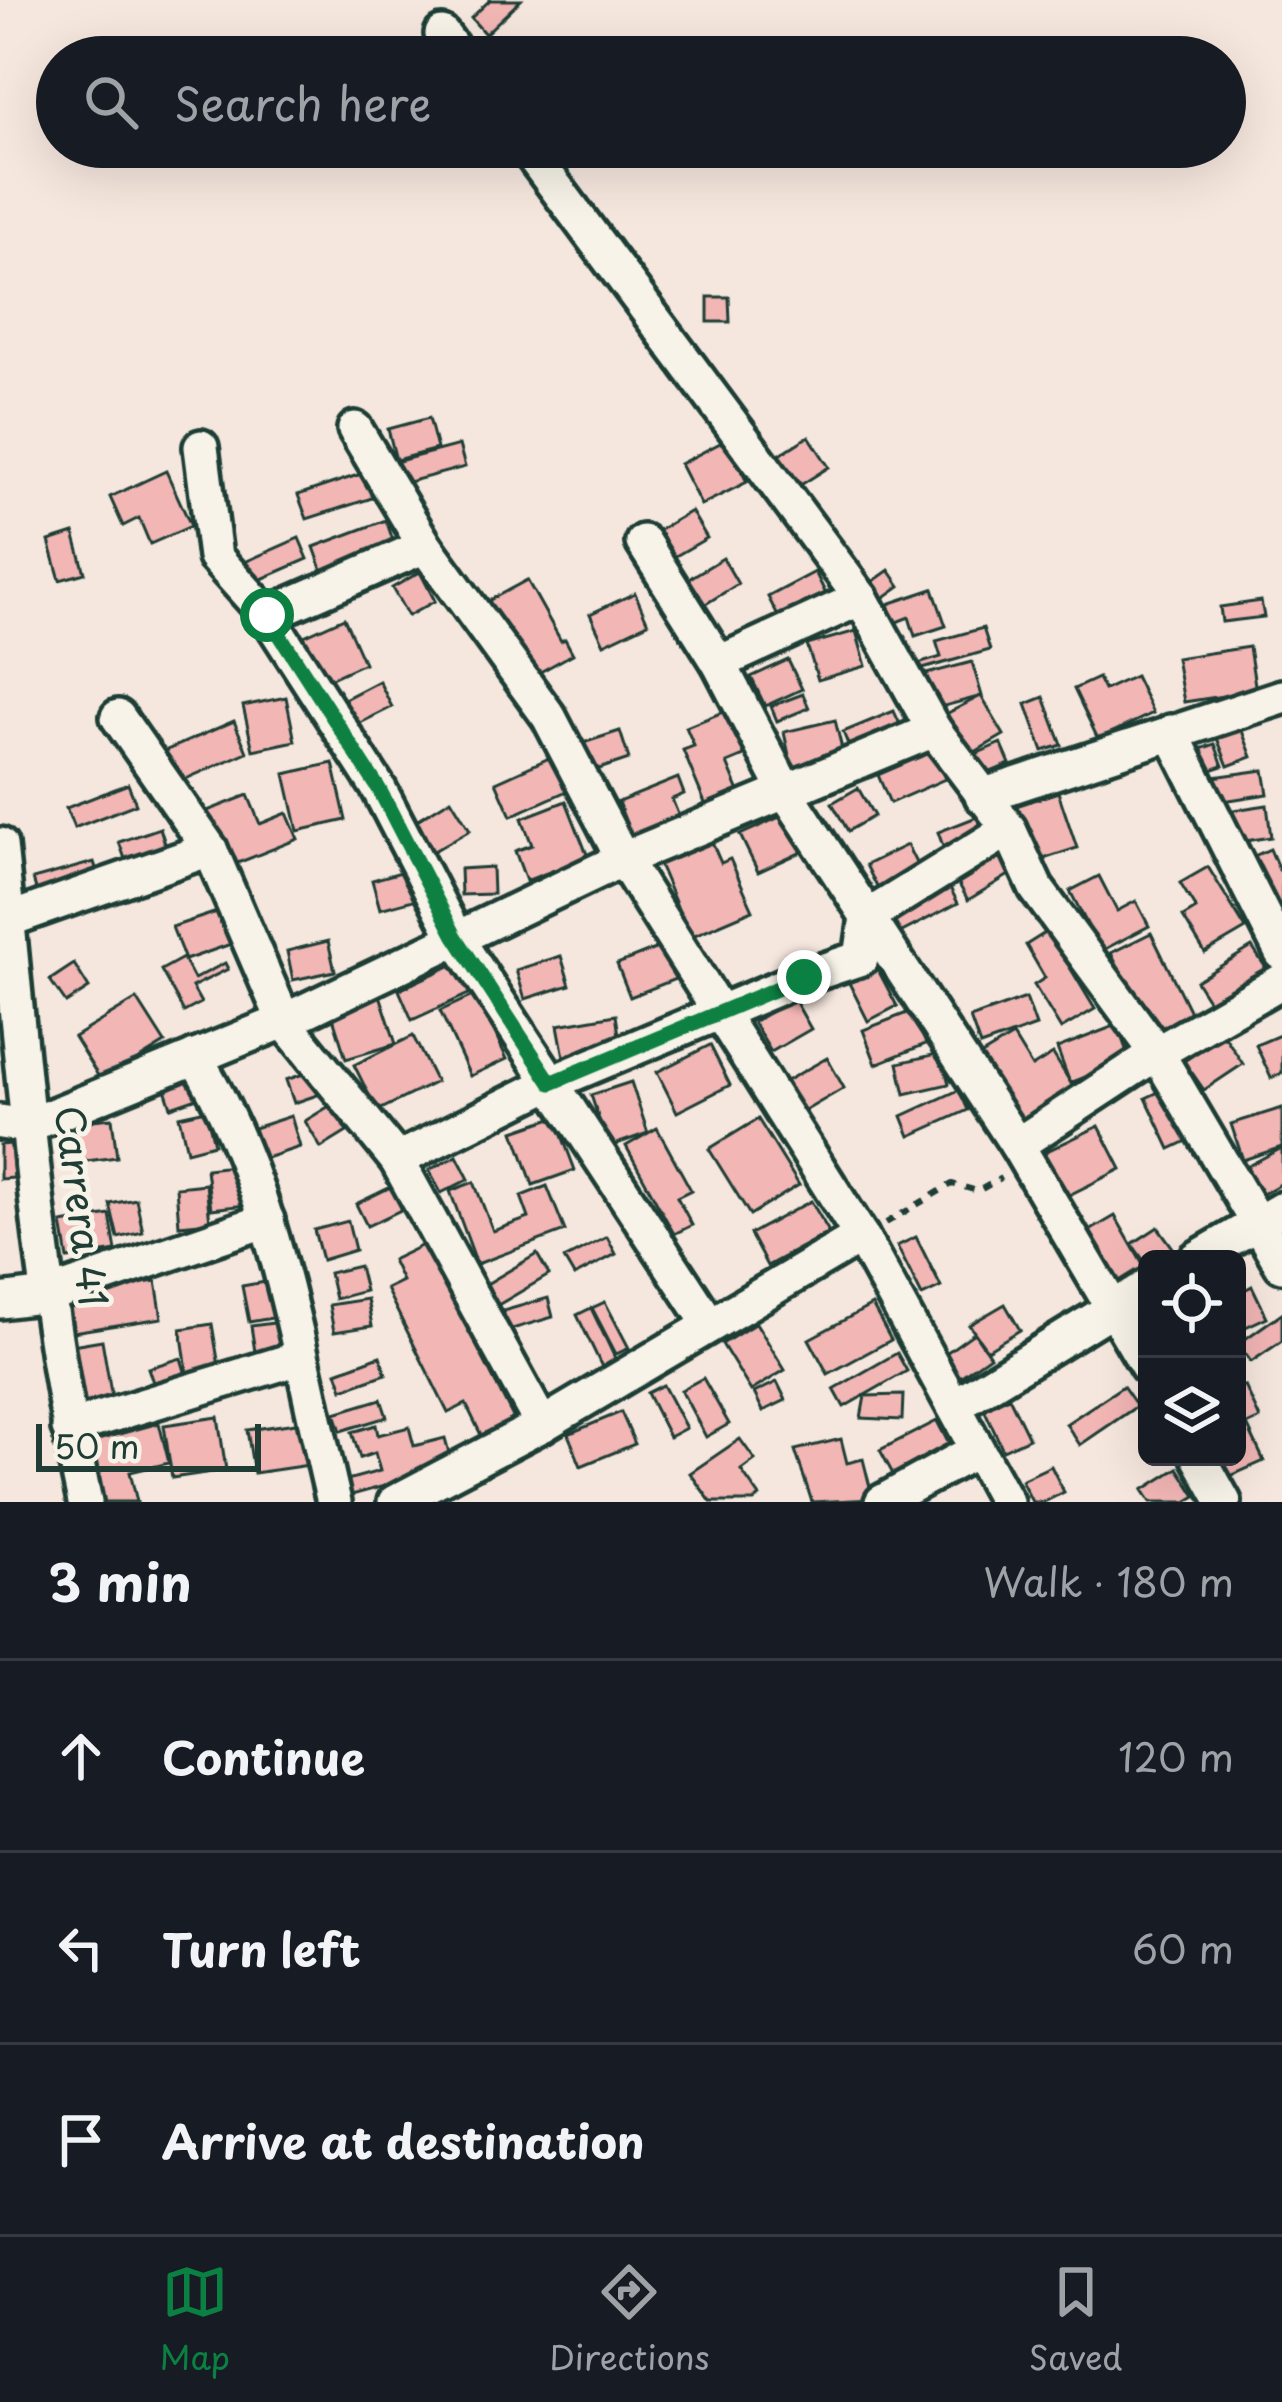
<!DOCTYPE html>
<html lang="en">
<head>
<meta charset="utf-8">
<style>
	body { margin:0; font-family:"Playpen Sans",sans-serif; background:#20242c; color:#f1f3f6 }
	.controls { position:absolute; right:36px; bottom:36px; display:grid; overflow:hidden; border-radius:18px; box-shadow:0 12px 48px #0002 }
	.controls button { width:108px; height:108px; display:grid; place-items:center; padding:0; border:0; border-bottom:3px solid #363941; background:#171b24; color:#f1f3f6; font:60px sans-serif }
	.scale { position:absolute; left:36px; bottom:30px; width:225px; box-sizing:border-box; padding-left:12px; border:6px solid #1f3d34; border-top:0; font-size:33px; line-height:42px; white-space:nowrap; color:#1f3d34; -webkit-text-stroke:9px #f7f3e8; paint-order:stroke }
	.stop { position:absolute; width:36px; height:36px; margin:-27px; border:9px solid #0b8043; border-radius:50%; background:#fff }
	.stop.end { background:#0b8043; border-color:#fff; box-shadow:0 3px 12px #0008 }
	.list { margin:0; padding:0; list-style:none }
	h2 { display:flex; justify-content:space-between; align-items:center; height:156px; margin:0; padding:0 48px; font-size:51px }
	h2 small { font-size:39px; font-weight:400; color:#9ea1a6 }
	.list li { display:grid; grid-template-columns:78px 1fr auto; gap:36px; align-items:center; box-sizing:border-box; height:192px; padding:0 48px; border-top:3px solid #363941 }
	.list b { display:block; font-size:45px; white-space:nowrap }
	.list em { font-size:39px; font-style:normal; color:#9ea1a6 }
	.icon { flex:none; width:66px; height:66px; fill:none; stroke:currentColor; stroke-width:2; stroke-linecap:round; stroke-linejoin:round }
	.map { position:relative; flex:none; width:1282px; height:1502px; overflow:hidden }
	.search { position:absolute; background:#171b24; box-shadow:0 12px 48px #0002; left:36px; right:36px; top:36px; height:132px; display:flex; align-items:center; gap:30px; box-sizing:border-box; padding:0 42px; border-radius:66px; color:#9ea1a6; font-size:45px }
	.sheet { height:732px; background:#171b24 }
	nav { display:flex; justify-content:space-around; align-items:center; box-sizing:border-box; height:168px; border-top:3px solid #363941; background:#171b24; font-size:33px; color:#9ea1a6 }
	nav a { display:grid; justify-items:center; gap:6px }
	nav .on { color:#0b8043 }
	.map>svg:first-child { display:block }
	.building { fill:#f2b6b5; stroke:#1f3d34; stroke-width:3 }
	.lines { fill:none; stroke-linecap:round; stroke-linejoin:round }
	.minor-casing { stroke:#1f3d34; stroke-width:42 }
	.path { stroke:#1f3d34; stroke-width:6; stroke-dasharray:9 9; stroke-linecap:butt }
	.minor { stroke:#f7f3e8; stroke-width:33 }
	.route { stroke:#0b8043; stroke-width:15 }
	.labels { text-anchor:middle; stroke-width:10; stroke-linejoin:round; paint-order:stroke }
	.street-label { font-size:39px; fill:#1f3d34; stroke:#f7f3e8 }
</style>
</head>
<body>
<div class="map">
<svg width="1282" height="1502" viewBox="0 0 1282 1502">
	<rect width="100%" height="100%" fill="#f6e7de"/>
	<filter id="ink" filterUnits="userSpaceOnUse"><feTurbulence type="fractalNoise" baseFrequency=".00833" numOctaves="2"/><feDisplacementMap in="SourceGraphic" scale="24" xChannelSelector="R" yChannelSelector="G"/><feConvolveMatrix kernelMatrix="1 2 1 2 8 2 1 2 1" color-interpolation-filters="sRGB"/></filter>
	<g filter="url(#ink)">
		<g class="building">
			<polygon points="490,0 521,0 485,34 471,18"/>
			<polygon points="708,297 729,297 730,322 708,322"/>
			<polygon points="429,418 437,449 396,460 388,429"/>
			<polygon points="809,436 829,467 788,493 768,462"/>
			<polygon points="726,440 747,482 701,505 680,464"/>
			<polygon points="459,445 465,467 401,484 395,462"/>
			<polygon points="166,471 191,526 150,544 139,518 123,526 110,497"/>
			<polygon points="364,473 372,498 307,519 298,495"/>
			<polygon points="691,511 707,538 667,561 652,534"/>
			<polygon points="386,520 396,549 324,575 314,547"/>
			<polygon points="74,533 85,573 60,580 49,541"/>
			<polygon points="299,538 308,559 248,585 238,565"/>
			<polygon points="723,558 738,584 696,610 680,584"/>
			<polygon points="889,570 900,586 879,601 868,585"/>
			<polygon points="420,572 435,601 408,616 392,588"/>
			<polygon points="815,572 829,600 782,624 768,597"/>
			<polygon points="527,580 561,641 565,639 573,654 531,677 488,601"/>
			<polygon points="933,589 946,626 915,636 909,617 894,623 888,604"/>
			<polygon points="635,593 648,623 604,644 590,614"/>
			<polygon points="1261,601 1264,617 1222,622 1220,607"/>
			<polygon points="344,618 364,663 314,686 293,641"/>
			<polygon points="983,628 990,650 919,670 918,664 941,657 936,641"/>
			<polygon points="856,631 866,666 818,680 807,645"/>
			<polygon points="1249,647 1256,691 1184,702 1176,658"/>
			<polygon points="788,660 802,689 765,706 751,677"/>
			<polygon points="972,662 982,696 937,708 926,674"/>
			<polygon points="1135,676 1153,713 1098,739 1074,689 1098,678 1104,690"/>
			<polygon points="379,681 392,707 348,729 335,704"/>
			<polygon points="803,694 809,708 777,721 771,706"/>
			<polygon points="981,696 1004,735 968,756 944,715"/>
			<polygon points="286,697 295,741 253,750 243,706"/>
			<polygon points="1044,697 1062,745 1043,751 1026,704"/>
			<polygon points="730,709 749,754 727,763 740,794 707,808 683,750 694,746 686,727"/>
			<polygon points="894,711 903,731 851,752 843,732"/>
			<polygon points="835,720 844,757 792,769 784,732"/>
			<polygon points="234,721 247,752 174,784 160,753"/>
			<polygon points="1239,723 1252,757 1228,766 1215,733"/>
			<polygon points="620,731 629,759 590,772 580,744"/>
			<polygon points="1001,743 1010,764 984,775 976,754"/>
			<polygon points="1215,744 1223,766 1202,773 1195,751"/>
			<polygon points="933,751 945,779 890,803 878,775"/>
			<polygon points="556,755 571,789 511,816 496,782"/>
			<polygon points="333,763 346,820 298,831 285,774"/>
			<polygon points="1264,770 1268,794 1210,803 1206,778"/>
			<polygon points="678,778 684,794 672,799 680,819 632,838 618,802"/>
			<polygon points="128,784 136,804 74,828 66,808"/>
			<polygon points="858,788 874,816 848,831 832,803"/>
			<polygon points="1058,792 1077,848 1031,863 1013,807"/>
			<polygon points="248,795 260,824 287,813 298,839 225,868 202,813"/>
			<polygon points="451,799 470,830 432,852 414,822"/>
			<polygon points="566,801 588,857 526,881 515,851 532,845 522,818"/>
			<polygon points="1267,805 1271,837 1232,843 1227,811"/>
			<polygon points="791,812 808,849 758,872 740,835"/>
			<polygon points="979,816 987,836 945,852 938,832"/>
			<polygon points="160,828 170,859 130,873 119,842"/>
			<polygon points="711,840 721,863 730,859 753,910 690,937 658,862"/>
			<polygon points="996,841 1014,872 968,900 950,869"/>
			<polygon points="907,845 921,873 880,893 866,865"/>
			<polygon points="1270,849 1279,870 1282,869 1282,903 1266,911 1243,861"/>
			<polygon points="94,862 101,884 40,902 33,879"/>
			<polygon points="492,867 493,894 461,895 460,869"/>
			<polygon points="1208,867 1246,929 1205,953 1183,917 1196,909 1180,883"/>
			<polygon points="408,870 417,899 380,909 372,880"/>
			<polygon points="1099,876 1117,911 1136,901 1149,926 1101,951 1070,891"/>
			<polygon points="948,884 958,903 900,933 890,913"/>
			<polygon points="220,911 231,944 185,960 172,927"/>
			<polygon points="1048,931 1095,1009 1061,1029 1034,985 1045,978 1026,945"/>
			<polygon points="1151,933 1192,1016 1151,1036 1111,953"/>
			<polygon points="328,941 335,971 293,980 287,951"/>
			<polygon points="670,943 683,976 630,997 617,964"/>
			<polygon points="1252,947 1270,974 1214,1009 1196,981"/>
			<polygon points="561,956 570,985 525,999 516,970"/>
			<polygon points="183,958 194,979 225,963 228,969 192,987 201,1003 184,1012 161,970"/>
			<polygon points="461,961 475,991 412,1020 399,990"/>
			<polygon points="74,964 89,988 66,1003 50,980"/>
			<polygon points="877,968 897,1006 868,1021 849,983"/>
			<polygon points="477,994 507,1059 470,1076 440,1011"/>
			<polygon points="380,995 396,1044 346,1059 331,1011"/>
			<polygon points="1026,998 1036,1026 980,1046 970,1018"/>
			<polygon points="137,999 165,1043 102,1082 74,1037"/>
			<polygon points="794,999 811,1029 771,1052 753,1022"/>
			<polygon points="912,1011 926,1044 876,1064 863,1030"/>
			<polygon points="616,1015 621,1048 564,1057 558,1025"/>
			<polygon points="1117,1025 1130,1060 1070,1083 1057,1048"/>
			<polygon points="1282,1034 1282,1073 1271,1078 1256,1045"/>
			<polygon points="1224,1035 1243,1064 1204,1090 1184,1061"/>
			<polygon points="413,1036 436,1082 377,1111 354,1065"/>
			<polygon points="1013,1036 1032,1067 1053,1054 1075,1090 1020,1123 980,1056"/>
			<polygon points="710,1045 730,1085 677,1112 657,1072"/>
			<polygon points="941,1053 949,1084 905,1094 898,1063"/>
			<polygon points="827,1058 844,1088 803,1112 786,1081"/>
			<polygon points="315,1070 323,1093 294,1103 286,1080"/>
			<polygon points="190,1077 197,1098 171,1107 164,1086"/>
			<polygon points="631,1082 648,1133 608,1147 591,1095"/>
			<polygon points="1165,1089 1189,1140 1170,1149 1146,1098"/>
			<polygon points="959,1090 968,1110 910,1136 902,1116"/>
			<polygon points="331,1105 347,1132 321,1148 305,1121"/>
			<polygon points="1282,1108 1282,1147 1243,1160 1231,1124"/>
			<polygon points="206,1110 214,1144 187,1151 179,1116"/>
			<polygon points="291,1116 300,1147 263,1159 254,1128"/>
			<polygon points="555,1117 575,1170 533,1185 514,1131"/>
			<polygon points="112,1118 117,1157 79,1162 73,1122"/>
			<polygon points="758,1119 799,1185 750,1215 709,1149"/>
			<polygon points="1099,1126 1121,1169 1061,1199 1039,1155"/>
			<polygon points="657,1128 691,1190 677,1197 692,1225 674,1234 626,1146"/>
			<polygon points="11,1144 14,1178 0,1179 0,1145"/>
			<polygon points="1282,1148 1282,1183 1259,1196 1244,1168"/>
			<polygon points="457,1156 469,1179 441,1193 429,1170"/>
			<polygon points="242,1165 246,1205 211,1209 206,1169"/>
			<polygon points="474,1182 493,1231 529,1218 521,1196 547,1186 565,1231 477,1264 450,1191"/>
			<polygon points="206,1184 210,1222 179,1225 176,1187"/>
			<polygon points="393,1186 405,1208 367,1226 356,1204"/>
			<polygon points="136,1199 143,1232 118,1238 110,1204"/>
			<polygon points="811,1201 829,1232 767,1266 750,1234"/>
			<polygon points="110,1215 116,1251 68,1259 62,1223"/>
			<polygon points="1115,1216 1146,1270 1119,1286 1088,1232"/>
			<polygon points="348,1221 355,1250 322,1260 314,1230"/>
			<polygon points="1158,1227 1174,1249 1159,1259 1147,1259 1147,1265 1132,1244"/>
			<polygon points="607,1237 616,1254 574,1276 564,1259"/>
			<polygon points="916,1237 941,1287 922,1296 897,1246"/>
			<polygon points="425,1244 516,1423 483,1439 466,1404 448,1413 386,1289 402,1281 392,1260"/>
			<polygon points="537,1254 549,1275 498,1305 485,1285"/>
			<polygon points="359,1266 365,1291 335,1299 329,1273"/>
			<polygon points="156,1281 162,1318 66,1333 61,1296"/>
			<polygon points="271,1281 278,1317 249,1322 242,1286"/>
			<polygon points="1252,1286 1267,1317 1237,1331 1237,1294"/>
			<polygon points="548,1298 553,1317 509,1330 503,1311"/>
			<polygon points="367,1299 372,1326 334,1332 329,1305"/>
			<polygon points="605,1302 629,1348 616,1354 592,1308"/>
			<polygon points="1005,1304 1020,1330 987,1350 969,1325"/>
			<polygon points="872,1305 891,1340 828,1374 809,1339"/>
			<polygon points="591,1308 616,1360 602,1367 577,1315"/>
			<polygon points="1282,1313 1282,1341 1251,1362 1238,1344"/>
			<polygon points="281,1322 285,1354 256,1358 251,1326"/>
			<polygon points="756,1323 785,1370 751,1391 722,1344"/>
			<polygon points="212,1324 220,1372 188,1377 181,1329"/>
			<polygon points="974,1333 990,1356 960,1377 943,1355"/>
			<polygon points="102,1340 113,1404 83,1409 72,1345"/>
			<polygon points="897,1353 907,1371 844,1407 834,1389"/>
			<polygon points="380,1356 386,1374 343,1389 337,1372"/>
			<polygon points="181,1358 188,1381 156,1391 148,1368"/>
			<polygon points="703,1378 729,1424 706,1437 681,1390"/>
			<polygon points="777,1382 786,1400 763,1411 754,1393"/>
			<polygon points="663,1385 686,1428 669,1437 647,1393"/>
			<polygon points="1123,1386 1137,1406 1080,1445 1066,1424"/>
			<polygon points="1245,1386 1260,1419 1247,1425 1264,1461 1228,1477 1219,1457 1237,1457 1237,1389"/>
			<polygon points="903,1395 902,1420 861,1418 865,1396"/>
			<polygon points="1009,1397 1029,1438 1003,1450 984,1409"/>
			<polygon points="381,1399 387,1417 341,1431 335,1413"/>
			<polygon points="621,1412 635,1444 581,1466 568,1434"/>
			<polygon points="218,1417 226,1470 172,1478 164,1425"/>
			<polygon points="937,1421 951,1448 894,1476 880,1450"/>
			<polygon points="303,1422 309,1465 254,1473 247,1430"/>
			<polygon points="159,1423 169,1463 130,1472 137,1502 100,1502 87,1443"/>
			<polygon points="376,1425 378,1435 409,1427 414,1446 445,1438 453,1467 352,1495 347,1480 380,1471 375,1453 360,1458 352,1432"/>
			<polygon points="740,1439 755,1460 741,1470 760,1497 754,1502 711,1502 690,1473"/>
			<polygon points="841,1439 847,1463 863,1459 873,1499 812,1502 795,1450"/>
			<polygon points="1051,1466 1064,1492 1044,1502 1032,1502 1021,1480"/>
			<polygon points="1178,1468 1196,1496 1186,1502 1151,1502 1143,1490"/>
		</g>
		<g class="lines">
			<g class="minor-casing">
				<g id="minor">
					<polyline points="442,34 459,57"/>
					<polyline points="526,147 861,598 934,730 1009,829 1036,888 1157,1053 1282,1265"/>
					<polyline points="355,429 425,546 549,717 623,859 861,1236 1006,1502"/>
					<polyline points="201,447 215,557 267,615 379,789 455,936 709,1323"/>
					<polyline points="643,542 719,663 786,792 1017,1145 1147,1366"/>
					<polyline points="267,615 425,546"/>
					<polyline points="719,663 861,598"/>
					<polyline points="118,717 210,849 284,1021 397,1160 542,1425"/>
					<polyline points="1171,732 1282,953"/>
					<polyline points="982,796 1282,697"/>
					<path d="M0 845C23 1065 38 1286 85 1502"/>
					<polyline points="8,920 210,849"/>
					<path d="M195 1057C276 1187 298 1354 334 1502"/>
					<polyline points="0,1122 27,1126 284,1021 623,859 934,730"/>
					<polyline points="1017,1145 1157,1053 1282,981"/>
					<polyline points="397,1160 551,1083 804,977 861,958 867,917 1009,829"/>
					<polyline points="1196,1259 1282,1209"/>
					<polyline points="0,1301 49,1295 267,1220"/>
					<polyline points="954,1406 1147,1287"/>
					<polyline points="69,1428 299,1358"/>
					<polyline points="1199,1457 1224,1502"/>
					<polyline points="395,1502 542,1425 861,1236"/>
					<polyline points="882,1502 977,1450"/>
				</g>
			</g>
			<polyline class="path" points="886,1223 952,1184 978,1191 1001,1178"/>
			<use href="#minor" class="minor"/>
		</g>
	</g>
	<g class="lines" filter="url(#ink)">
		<polyline class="route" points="267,615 379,789 455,936 551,1083 804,977"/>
	</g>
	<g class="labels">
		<g class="street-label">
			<text transform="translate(81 1206) rotate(83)" y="14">Carrera 41</text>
		</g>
	</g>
</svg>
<div class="controls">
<button><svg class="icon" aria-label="locate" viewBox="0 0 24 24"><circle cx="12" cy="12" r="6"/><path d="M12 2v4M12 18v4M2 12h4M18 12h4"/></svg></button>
<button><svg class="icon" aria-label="layers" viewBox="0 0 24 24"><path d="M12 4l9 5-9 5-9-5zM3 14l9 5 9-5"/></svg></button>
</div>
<div class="scale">50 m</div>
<div class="stop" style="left:267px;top:615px"></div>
<div class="stop end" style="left:804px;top:977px"></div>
<div class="search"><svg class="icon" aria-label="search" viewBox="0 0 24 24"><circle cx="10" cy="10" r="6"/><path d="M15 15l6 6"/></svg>Search here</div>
</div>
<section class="sheet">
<h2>3 min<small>Walk · 180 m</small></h2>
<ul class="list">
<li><svg class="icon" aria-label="ahead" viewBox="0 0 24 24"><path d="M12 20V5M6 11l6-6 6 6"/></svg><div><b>Continue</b></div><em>120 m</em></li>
<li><svg class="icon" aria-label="left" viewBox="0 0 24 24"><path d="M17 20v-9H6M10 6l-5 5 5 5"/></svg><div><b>Turn left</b></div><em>60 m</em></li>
<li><svg class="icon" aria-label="arrive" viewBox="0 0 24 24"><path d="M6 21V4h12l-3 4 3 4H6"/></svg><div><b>Arrive at destination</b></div></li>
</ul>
</section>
<nav>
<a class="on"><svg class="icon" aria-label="map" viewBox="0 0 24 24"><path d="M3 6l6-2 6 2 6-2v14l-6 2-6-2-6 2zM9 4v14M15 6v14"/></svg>Map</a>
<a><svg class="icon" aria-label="directions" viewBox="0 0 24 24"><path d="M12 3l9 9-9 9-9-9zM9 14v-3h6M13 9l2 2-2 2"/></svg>Directions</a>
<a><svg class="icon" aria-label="saved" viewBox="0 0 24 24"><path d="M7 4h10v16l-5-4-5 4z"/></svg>Saved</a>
</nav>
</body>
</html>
